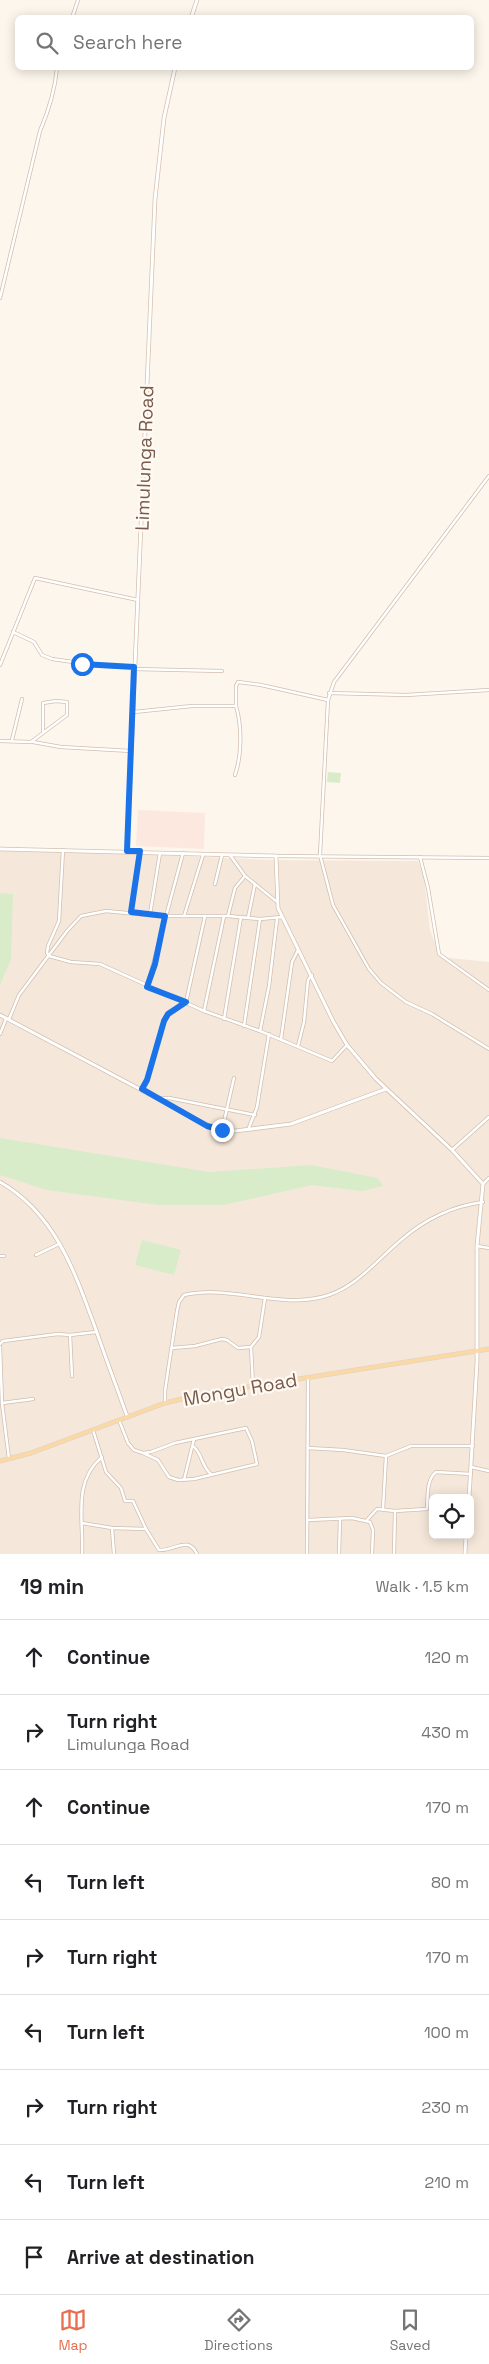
<!DOCTYPE html>
<html lang="en">
<head>
<meta charset="utf-8">
<style>
	body { margin:0; font-family:"Space Grotesk",sans-serif; background:#f2f2f2; color:#202124 }
	.controls { position:absolute; right:15px; bottom:15px; display:grid; overflow:hidden; border-radius:8px; box-shadow:0 2px 12px #0003 }
	.controls button { width:45px; height:45px; display:grid; place-items:center; padding:0; border:0; border-bottom:1px solid #e0e0e0; background:#fff; color:#202124; font:25px sans-serif }
	.stop { position:absolute; width:15px; height:15px; margin:-11px; border:4px solid #1a73e8; border-radius:50%; background:#fff }
	.stop.end { background:#1a73e8; border-color:#fff; box-shadow:0 1px 5px #0008 }
	.list { margin:0; padding:0; list-style:none }
	h2 { display:flex; justify-content:space-between; align-items:center; height:65px; margin:0; padding:0 20px; font-size:21px }
	h2 small { font-size:16px; font-weight:400; color:#757577 }
	.list li { display:grid; grid-template-columns:32px 1fr auto; gap:15px; align-items:center; box-sizing:border-box; height:75px; padding:0 20px; border-top:1px solid #e0e0e0 }
	.list b { display:block; font-size:19px; white-space:nowrap }
	.list p { margin:0; font-size:16px; white-space:nowrap; color:#757577 }
	.list em { font-size:16px; font-style:normal; color:#757577 }
	.icon { flex:none; width:28px; height:28px; fill:none; stroke:currentColor; stroke-width:2; stroke-linecap:round; stroke-linejoin:round }
	.map { position:relative; flex:none; width:489px; height:1554px; overflow:hidden }
	.search { position:absolute; background:#fff; box-shadow:0 2px 12px #0003; left:15px; right:15px; top:15px; height:55px; display:flex; align-items:center; gap:12px; box-sizing:border-box; padding:0 18px; border-radius:8px; color:#757577; font-size:19px }
	.sheet { height:740px; background:#fff }
	nav { display:flex; justify-content:space-around; align-items:center; box-sizing:border-box; height:70px; border-top:1px solid #e0e0e0; background:#fff; font-size:14px; color:#757577 }
	nav a { display:grid; justify-items:center; gap:2px }
	nav .on { color:#e76f51 }
	.map>svg:first-child { display:block }
	.residential { fill:#f5e8da; fill-rule:evenodd }
	.commercial { fill:#fde8e0 }
	.green { fill:#d8ecc9 }
	.lines { fill:none; stroke-linecap:round; stroke-linejoin:round }
	.minor-casing { stroke:#d1beb0; stroke-width:4 }
	.tertiary-casing { stroke:#d1beb0; stroke-width:4.5 }
	.secondary-casing { stroke:#d6c0b0; stroke-width:4.5 }
	.primary-casing { stroke:#dad1cd; stroke-width:5 }
	.minor { stroke:#fff; stroke-width:2.5 }
	.tertiary { stroke:#fff; stroke-width:3 }
	.secondary { stroke:#fff; stroke-width:3 }
	.primary { stroke:#fbd9a5; stroke-width:4 }
	.route { stroke:#1a73e8; stroke-width:6 }
	.labels { text-anchor:middle; stroke-width:4.5; stroke-linejoin:round; paint-order:stroke }
	.street-label { font-size:19px; fill:#7a5c4d; stroke:#fffaf3 }
</style>
</head>
<body>
<div class="map">
<svg width="489" height="1554" viewBox="0 0 489 1554">
	<rect width="100%" height="100%" fill="#fdf6ec"/>
	<path class="residential" d="M0 851 136 854 272 860 418 861 424 878 430 930 440 957 489 962V1554H0ZM433 1498H470V1535H433Z"/>
	<polygon class="commercial" points="138,810 205,813 204,849 136,846"/>
	<g class="green">
		<polygon points="328,772 341,773 340,783 327,782"/>
		<polygon points="0,893 13,894 11,959 0,985"/>
		<polygon points="0,1138 210,1172 311,1165 378,1178 383,1186 362,1191 312,1185 224,1205 158,1205 47,1190 0,1175"/>
		<polygon points="142,1240 181,1250 174,1275 135,1265"/>
	</g>
	<g class="lines">
		<g class="minor-casing">
			<g id="minor">
				<polyline points="72,18 78,0"/>
				<path d="M0 298 40 131C49 110 55 90 57 68"/>
				<polyline points="489,476 334,682 328,700 320,855 333,905 369,969 381,983 406,1002 432,1014 489,1049"/>
				<polyline points="13,632 34,642 42,655 52,659 101,666 134,667"/>
				<polyline points="0,665 35,578 138,600"/>
				<polyline points="134,669 222,671"/>
				<polyline points="329,693 406,695 489,690"/>
				<polyline points="236,706 236,686 238,682 261,685 328,700"/>
				<path d="M134 712 192 706H236C242 726 242 755 235 775"/>
				<polyline points="12,740 22,699"/>
				<polyline points="0,741 31,742 67,715 67,702 56,701 43,703 43,731"/>
				<polyline points="33,742 61,747 131,751"/>
				<polyline points="63,850 59,921 48,946 47,953 49,956 71,962 100,964 204,1011 260,1031 332,1061 347,1045"/>
				<polyline points="230,855 245,876 276,901"/>
				<polyline points="276,856 489,858"/>
				<polyline points="420,857 428,888 439,954 489,990"/>
				<polyline points="215,884 222,855"/>
				<polyline points="131,912 140,853"/>
				<polyline points="150,914 160,853"/>
				<polyline points="184,916 203,855"/>
				<polyline points="228,916 235,888 245,876"/>
				<polyline points="248,918 255,884"/>
				<polyline points="147,987 183,853"/>
				<polyline points="204,1011 224,916"/>
				<polyline points="9,1019 19,995 67,931 81,916 106,911 158,916 228,916 260,919 282,917"/>
				<polyline points="224,1019 241,917"/>
				<polyline points="244,1026 260,919"/>
				<polyline points="260,1031 269,986 277,919"/>
				<polyline points="0,1034 6,1019"/>
				<polyline points="281,1039 292,962 298,950"/>
				<polyline points="298,1046 304,1022 308,980 312,975"/>
				<polyline points="142,1089 147,1080 164,1021 169,1014 186,1002 205,916"/>
				<polyline points="159,1098 169,1098 255,1115"/>
				<polyline points="222,1130 234,1078"/>
				<polyline points="248,1130 257,1107 269,1034"/>
				<polyline points="452,1150 489,1117"/>
				<polyline points="483,1184 489,1178"/>
				<polyline points="477,1246 489,1248"/>
				<polyline points="36,1255 59,1244"/>
				<polyline points="0,1256 4,1256"/>
				<polyline points="0,1344 3,1341 58,1334 70,1335"/>
				<polyline points="0,1347 2,1403 9,1459"/>
				<polyline points="172,1348 195,1346 222,1339 227,1340 238,1348 251,1347"/>
				<polyline points="72,1376 70,1335 96,1332"/>
				<polyline points="253,1386 251,1347 259,1337 265,1298"/>
				<polyline points="2,1403 33,1399"/>
				<path d="M165 1403V1391L177 1311 179 1302 184 1295C232 1284 281 1311 329 1295 358 1285 377 1260 401 1240 424 1220 453 1206 483 1202"/>
				<polyline points="119,1420 128,1443 134,1450 143,1453 151,1452 175,1443 246,1428 252,1441 257,1464 194,1479 178,1480 169,1477 158,1460 143,1453"/>
				<path d="M93 1430 106 1472 121 1488 125 1501H133L146 1529 159 1550C175 1551 188 1535 197 1554"/>
				<path d="M193 1446C203 1454 201 1467 212 1475"/>
				<polyline points="308,1448 343,1450 386,1456 411,1446 473,1446"/>
				<polyline points="471,1467 489,1471"/>
				<polyline points="184,1480 194,1439"/>
				<polyline points="383,1509 386,1456"/>
				<path d="M395 1511 427 1509C428 1497 426 1480 436 1472L471 1474"/>
				<polyline points="308,1520 352,1518 370,1522 373,1530 372,1554"/>
				<polyline points="366,1521 377,1509 395,1511 394,1554"/>
				<polyline points="82,1523 112,1528 146,1529"/>
				<polyline points="112,1528 114,1554"/>
				<path d="M82 1554C84 1520 72 1482 102 1457"/>
				<polyline points="307,1554 308,1378"/>
				<polyline points="339,1554 340,1519"/>
			</g>
		</g>
		<g class="tertiary-casing">
			<g id="tertiary">
				<polyline points="0,1015 215,1129 235,1131 291,1124 386,1089"/>
				<path d="M0 1182C56 1214 75 1273 96 1330 106 1359 117 1388 127 1416"/>
			</g>
		</g>
		<g class="secondary-casing">
			<g id="secondary">
				<polyline points="191,18 197,0"/>
				<polyline points="0,849 276,856 278,908 333,1021 347,1045 376,1079 452,1150 483,1184 477,1246 477,1362 469,1498"/>
				<polyline points="127,851 155,199 164,118 175,68"/>
				<polyline points="465,1554 466,1535"/>
			</g>
		</g>
		<g class="primary-casing">
			<polyline id="primary" points="0,1461 31,1453 165,1403 203,1394 489,1349"/>
		</g>
		<use href="#minor" class="minor"/>
		<use href="#tertiary" class="tertiary"/>
		<use href="#secondary" class="secondary"/>
		<use href="#primary" class="primary"/>
	</g>
	<g class="lines">
		<polyline class="route" points="82,664 134,667 127,851 140,851 131,912 165,916 155,964 147,987 186,1002 168,1014 164,1021 147,1080 142,1089 207,1126 222,1130"/>
	</g>
	<g class="labels">
		<g class="street-label">
			<text transform="translate(144 458) rotate(-88)" y="7">Limulunga Road</text>
			<text transform="translate(240 1389) rotate(-10)" y="7">Mongu Road</text>
		</g>
	</g>
</svg>
<div class="controls">
<button><svg class="icon" aria-label="locate" viewBox="0 0 24 24"><circle cx="12" cy="12" r="6"/><path d="M12 2v4M12 18v4M2 12h4M18 12h4"/></svg></button>
</div>
<div class="stop" style="left:82px;top:664px"></div>
<div class="stop end" style="left:222px;top:1130px"></div>
<div class="search"><svg class="icon" aria-label="search" viewBox="0 0 24 24"><circle cx="10" cy="10" r="6"/><path d="M15 15l6 6"/></svg>Search here</div>
</div>
<section class="sheet">
<h2>19 min<small>Walk · 1.5 km</small></h2>
<ul class="list">
<li><svg class="icon" aria-label="ahead" viewBox="0 0 24 24"><path d="M12 20V5M6 11l6-6 6 6"/></svg><div><b>Continue</b></div><em>120 m</em></li>
<li><svg class="icon" aria-label="right" viewBox="0 0 24 24"><path d="M7 20v-9h11M14 6l5 5-5 5"/></svg><div><b>Turn right</b><p>Limulunga Road</p></div><em>430 m</em></li>
<li><svg class="icon" aria-label="ahead" viewBox="0 0 24 24"><path d="M12 20V5M6 11l6-6 6 6"/></svg><div><b>Continue</b></div><em>170 m</em></li>
<li><svg class="icon" aria-label="left" viewBox="0 0 24 24"><path d="M17 20v-9H6M10 6l-5 5 5 5"/></svg><div><b>Turn left</b></div><em>80 m</em></li>
<li><svg class="icon" aria-label="right" viewBox="0 0 24 24"><path d="M7 20v-9h11M14 6l5 5-5 5"/></svg><div><b>Turn right</b></div><em>170 m</em></li>
<li><svg class="icon" aria-label="left" viewBox="0 0 24 24"><path d="M17 20v-9H6M10 6l-5 5 5 5"/></svg><div><b>Turn left</b></div><em>100 m</em></li>
<li><svg class="icon" aria-label="right" viewBox="0 0 24 24"><path d="M7 20v-9h11M14 6l5 5-5 5"/></svg><div><b>Turn right</b></div><em>230 m</em></li>
<li><svg class="icon" aria-label="left" viewBox="0 0 24 24"><path d="M17 20v-9H6M10 6l-5 5 5 5"/></svg><div><b>Turn left</b></div><em>210 m</em></li>
<li><svg class="icon" aria-label="arrive" viewBox="0 0 24 24"><path d="M6 21V4h12l-3 4 3 4H6"/></svg><div><b>Arrive at destination</b></div></li>
</ul>
</section>
<nav>
<a class="on"><svg class="icon" aria-label="map" viewBox="0 0 24 24"><path d="M3 6l6-2 6 2 6-2v14l-6 2-6-2-6 2zM9 4v14M15 6v14"/></svg>Map</a>
<a><svg class="icon" aria-label="directions" viewBox="0 0 24 24"><path d="M12 3l9 9-9 9-9-9zM9 14v-3h6M13 9l2 2-2 2"/></svg>Directions</a>
<a><svg class="icon" aria-label="saved" viewBox="0 0 24 24"><path d="M7 4h10v16l-5-4-5 4z"/></svg>Saved</a>
</nav>
</body>
</html>
